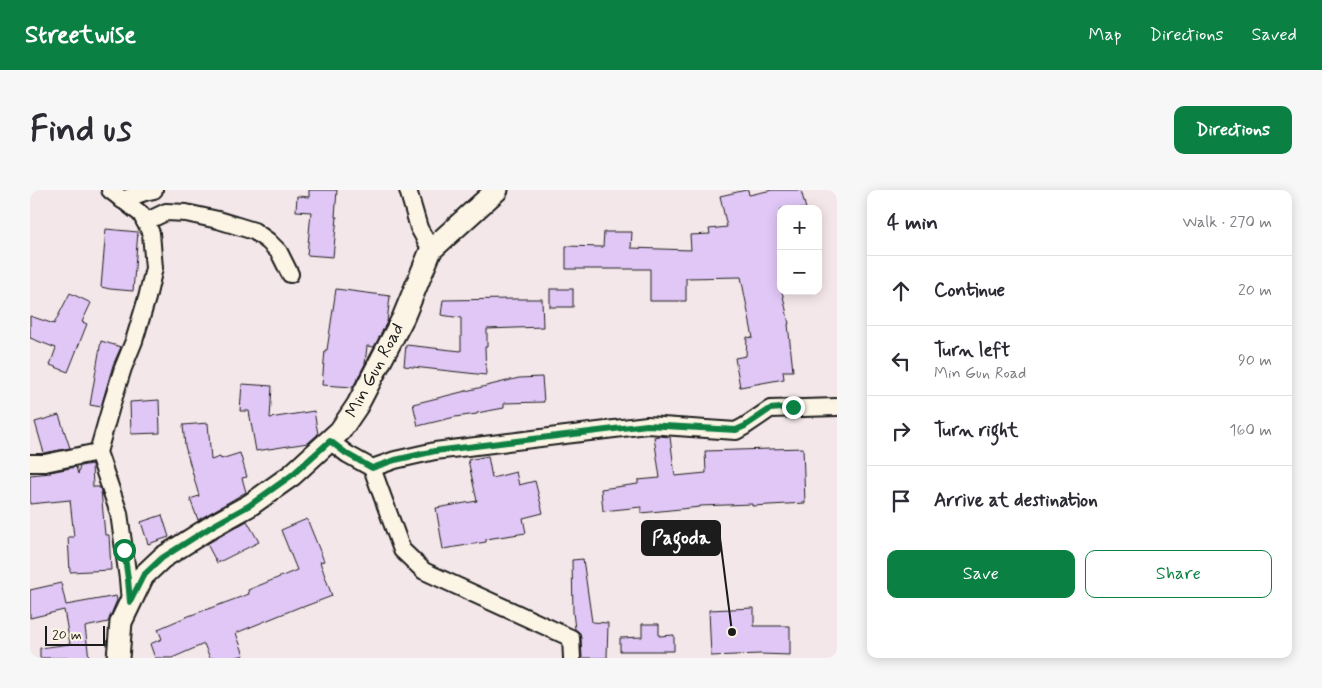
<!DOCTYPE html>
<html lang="en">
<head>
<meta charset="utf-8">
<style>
	body { margin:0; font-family:Mynerve,sans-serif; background:#f7f7f7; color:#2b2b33 }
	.controls { position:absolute; right:15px; top:15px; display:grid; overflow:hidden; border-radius:10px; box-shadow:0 2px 12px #0003 }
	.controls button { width:45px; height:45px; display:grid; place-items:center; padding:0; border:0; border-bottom:1px solid #e1e1e2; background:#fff; color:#2b2b33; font:25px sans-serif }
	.scale { position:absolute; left:15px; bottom:12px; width:60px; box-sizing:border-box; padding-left:5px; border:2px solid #1c1c1c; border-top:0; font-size:14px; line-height:18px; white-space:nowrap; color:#1c1c1c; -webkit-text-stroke:4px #fcf5e5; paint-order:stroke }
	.stop { position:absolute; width:15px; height:15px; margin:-11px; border:4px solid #0b8043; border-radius:50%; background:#fff }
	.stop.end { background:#0b8043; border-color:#fff; box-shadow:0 1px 5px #0008 }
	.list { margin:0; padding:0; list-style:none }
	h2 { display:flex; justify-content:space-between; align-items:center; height:65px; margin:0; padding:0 20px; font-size:21px }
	h2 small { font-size:16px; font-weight:400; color:#7c7c81 }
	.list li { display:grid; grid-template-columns:32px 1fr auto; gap:15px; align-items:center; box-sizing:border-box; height:70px; padding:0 20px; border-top:1px solid #e1e1e2 }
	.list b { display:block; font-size:19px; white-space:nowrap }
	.list p { margin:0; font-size:16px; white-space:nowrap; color:#7c7c81 }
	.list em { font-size:16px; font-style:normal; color:#7c7c81 }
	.actions { display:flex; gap:10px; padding:15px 20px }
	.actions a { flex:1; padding:11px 0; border:1px solid #0b8043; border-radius:10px; text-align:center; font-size:18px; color:#0b8043 }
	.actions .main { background:#0b8043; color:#fff }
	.icon { flex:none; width:28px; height:28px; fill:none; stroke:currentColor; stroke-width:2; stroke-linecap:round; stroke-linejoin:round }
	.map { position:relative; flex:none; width:807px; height:468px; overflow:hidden; border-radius:10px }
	header { display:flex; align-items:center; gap:30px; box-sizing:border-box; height:70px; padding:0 25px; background:#0b8043; color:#fff }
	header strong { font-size:24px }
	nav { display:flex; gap:28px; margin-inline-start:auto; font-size:18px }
	.intro { display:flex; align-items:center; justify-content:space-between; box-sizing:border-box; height:120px; padding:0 30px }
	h1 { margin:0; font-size:35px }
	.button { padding:12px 22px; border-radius:10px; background:#0b8043; color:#fff; font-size:18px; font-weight:700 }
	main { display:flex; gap:30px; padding:0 30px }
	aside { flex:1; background:#fff; border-radius:10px; box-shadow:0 2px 12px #0003 }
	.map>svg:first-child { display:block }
	.building { fill:#e0c7f6; stroke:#1c1c1c }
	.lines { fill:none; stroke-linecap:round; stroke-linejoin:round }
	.minor-casing { stroke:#1c1c1c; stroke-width:20 }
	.tertiary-casing { stroke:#1c1c1c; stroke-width:25 }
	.minor { stroke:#fcf5e5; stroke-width:16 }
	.tertiary { stroke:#fcf5e5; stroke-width:21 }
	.route { stroke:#0b8043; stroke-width:6 }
	.labels { text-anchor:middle; stroke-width:4; stroke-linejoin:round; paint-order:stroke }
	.street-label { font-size:18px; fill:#1c1c1c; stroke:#fcf5e5 }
	.leader { fill:none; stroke:#1c1c1c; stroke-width:2 }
	.callout-dot { fill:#1c1c1c; stroke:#fcf5e5; stroke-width:2 }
	.callout { fill:#1c1c1c; stroke:#1c1c1c; stroke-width:2 }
	.callout-label { font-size:19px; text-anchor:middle; font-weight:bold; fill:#fff }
</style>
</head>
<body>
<header>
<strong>Streetwise</strong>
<nav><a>Map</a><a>Directions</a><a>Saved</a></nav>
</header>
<div class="intro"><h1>Find us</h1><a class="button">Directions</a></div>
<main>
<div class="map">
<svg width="807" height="468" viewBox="0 0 807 468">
	<rect width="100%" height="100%" fill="#f4e7ea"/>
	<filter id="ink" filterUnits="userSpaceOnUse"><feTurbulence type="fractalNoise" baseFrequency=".02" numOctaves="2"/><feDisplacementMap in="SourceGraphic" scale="10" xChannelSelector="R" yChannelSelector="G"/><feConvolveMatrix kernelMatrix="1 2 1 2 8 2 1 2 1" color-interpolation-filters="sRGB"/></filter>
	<g filter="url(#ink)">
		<g class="building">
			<polygon points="279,0 307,0 305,27 307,27 303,67 277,65 281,22 266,21 267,6 279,7"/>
			<polygon points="716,0 718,0 719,5 742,0 771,0 776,19 751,19 751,27 748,28 751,55 751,101 752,101 759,134 758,134 763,181 753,181 754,189 710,197 705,168 716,166 717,147 723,148 711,87 656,88 656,111 620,111 620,79 536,79 536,56 573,57 574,42 602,42 601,58 661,60 660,45 680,44 679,39 697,37 690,6"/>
			<polygon points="76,39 108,42 103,101 80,99 71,97"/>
			<polygon points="306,99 360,106 357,132 344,157 337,156 335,174 323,197 292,195 295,160 297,160"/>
			<rect x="520" y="99" width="23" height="18"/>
			<polygon points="40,103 61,113 52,132 57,134 38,182 20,175 26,158 0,148 0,126 24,134"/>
			<polygon points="483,109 512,109 513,137 457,139 457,157 455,157 456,185 374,176 376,155 431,161 431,128 411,125 413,110"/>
			<polygon points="71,151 91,157 83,175 71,217 60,215"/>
			<polygon points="512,187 514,212 474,213 474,218 447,223 447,224 425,227 388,236 383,214 489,188"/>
			<polygon points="212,194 242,196 240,228 284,221 288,244 278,253 226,261 219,221 210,221"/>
			<polygon points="129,210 130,243 101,244 100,212"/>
			<polygon points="29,225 40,258 14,263 5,232"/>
			<polygon points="178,233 181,270 190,267 191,269 210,263 217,287 212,288 216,302 168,330 160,309 169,306 155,256 153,235"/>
			<polygon points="629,246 640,247 645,286 676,283 675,261 773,258 775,313 722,316 722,314 670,316 670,317 611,323 611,317 573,321 571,299 608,294 608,290 630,288 624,247"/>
			<polygon points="458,266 462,288 486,282 489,295 505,291 513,323 493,328 496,343 456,349 456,352 413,359 406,318 447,311 438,270"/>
			<polygon points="62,274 63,297 69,297 71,300 75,345 79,345 81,380 40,382 38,347 44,347 40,310 0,314 0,285 21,283 20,282 46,277 48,284 50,276"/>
			<polygon points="132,325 139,347 118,354 111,332"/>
			<polygon points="277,329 294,371 290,372 302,406 273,417 272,416 206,443 214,465 204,468 180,468 174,454 142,468 125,468 120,454 132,449 128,439 156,427 219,404 218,400 267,380 251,340"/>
			<polygon points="217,331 229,352 187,373 177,354"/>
			<polygon points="553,369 562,432 578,433 577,468 552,468 551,448 550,443 545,439 543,422 542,370"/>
			<polygon points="31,393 36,415 86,406 87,410 80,427 78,432 55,437 59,468 10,468 10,458 40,454 34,420 0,428 0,400"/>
			<polygon points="724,418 724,436 760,436 760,465 730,464 681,466 679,420"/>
			<polygon points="612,434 629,434 629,446 644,445 644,461 590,461 590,448 612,447"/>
		</g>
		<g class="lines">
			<g class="minor-casing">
				<g id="minor">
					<polyline points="80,0 111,24 121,43 124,78 117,108 104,151 93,178 82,213 68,262 89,323 98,389 100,412"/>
					<polyline points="378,0 389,38 401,60"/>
					<polyline points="92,10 115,2 124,0"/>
					<polyline points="115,32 136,22 156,23 188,30 224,41 238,51 249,62 260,84"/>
					<polyline points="300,251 317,264 342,278 372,360 394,381 541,448 542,468"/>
					<polyline points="0,273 15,273 68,262"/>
					<polyline points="342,278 365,270 405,261 617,235 706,241 715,236 740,219 807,217"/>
				</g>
			</g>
			<g class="tertiary-casing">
				<polyline id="tertiary" points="88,468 91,432 113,386 132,368 184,335 220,315 262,285 310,241 327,216 373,128 401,60 467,0"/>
			</g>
			<use href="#minor" class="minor"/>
			<use href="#tertiary" class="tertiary"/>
		</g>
	</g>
	<g class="lines" filter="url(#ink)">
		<polyline class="route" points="94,360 98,389 100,412 113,386 132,368 184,335 220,315 262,285 300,251 317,264 342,278 365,270 405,261 617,235 706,240 715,236 740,219 763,217"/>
	</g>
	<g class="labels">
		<g class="street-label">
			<text transform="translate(344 180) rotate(-62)" y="6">Min Gun Road</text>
		</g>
	</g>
	<path class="leader" d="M702 442L690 348"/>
	<circle class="callout-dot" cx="702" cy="442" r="5"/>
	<rect class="callout" x="612" y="331" width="78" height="34" rx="5"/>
	<g class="callout-label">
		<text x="651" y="354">Pagoda</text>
	</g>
</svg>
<div class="controls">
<button>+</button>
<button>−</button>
</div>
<div class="scale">20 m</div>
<div class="stop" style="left:94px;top:360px"></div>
<div class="stop end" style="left:763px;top:217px"></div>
</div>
<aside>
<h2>4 min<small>Walk · 270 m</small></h2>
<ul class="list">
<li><svg class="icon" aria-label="ahead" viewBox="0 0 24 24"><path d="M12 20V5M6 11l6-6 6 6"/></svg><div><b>Continue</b></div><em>20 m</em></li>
<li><svg class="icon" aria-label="left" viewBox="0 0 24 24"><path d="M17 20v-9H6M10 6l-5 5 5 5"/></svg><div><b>Turn left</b><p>Min Gun Road</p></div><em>90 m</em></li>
<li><svg class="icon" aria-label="right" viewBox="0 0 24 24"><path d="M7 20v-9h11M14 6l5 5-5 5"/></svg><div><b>Turn right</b></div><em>160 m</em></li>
<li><svg class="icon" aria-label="arrive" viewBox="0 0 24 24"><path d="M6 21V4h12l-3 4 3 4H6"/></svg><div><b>Arrive at destination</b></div></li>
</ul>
<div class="actions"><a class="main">Save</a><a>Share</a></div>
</aside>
</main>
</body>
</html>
